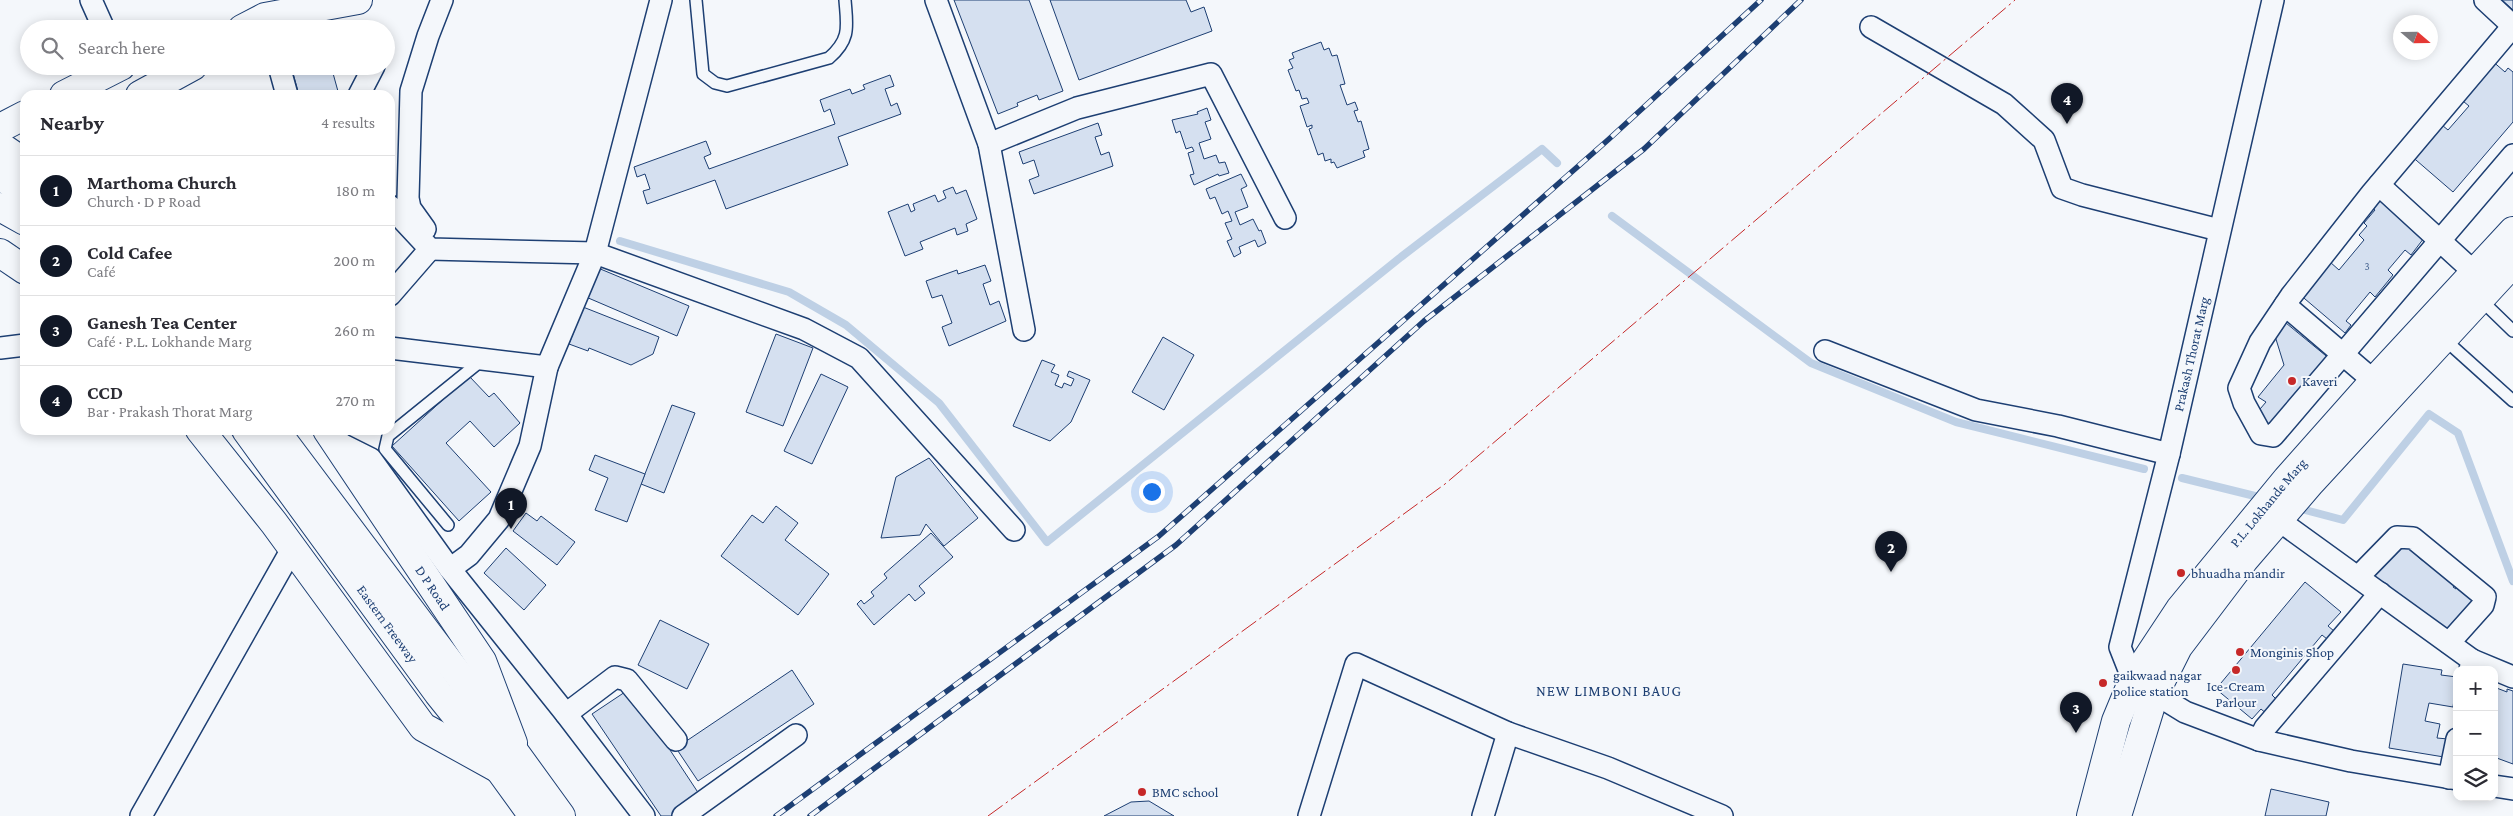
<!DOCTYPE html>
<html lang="en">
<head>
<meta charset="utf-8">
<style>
	body { margin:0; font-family:"Crimson Pro",serif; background:#f7f7f7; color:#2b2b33 }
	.controls { position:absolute; right:15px; bottom:15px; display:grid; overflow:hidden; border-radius:10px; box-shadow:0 2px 12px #0003 }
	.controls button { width:45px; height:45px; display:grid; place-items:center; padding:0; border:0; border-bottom:1px solid #e1e1e2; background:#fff; color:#2b2b33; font:25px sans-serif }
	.compass { position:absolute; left:2393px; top:15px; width:45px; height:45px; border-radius:50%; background:#fff; box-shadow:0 2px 12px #0003; rotate:110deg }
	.you { position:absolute; left:1151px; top:491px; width:18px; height:18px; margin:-12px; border:4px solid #fff; border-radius:50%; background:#1a73e8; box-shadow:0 0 0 8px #1a73e833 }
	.badge { display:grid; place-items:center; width:32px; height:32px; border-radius:50%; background:#111827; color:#fff; font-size:16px; font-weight:700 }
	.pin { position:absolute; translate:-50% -41px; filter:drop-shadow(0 1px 2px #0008) }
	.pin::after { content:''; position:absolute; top:26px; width:18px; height:15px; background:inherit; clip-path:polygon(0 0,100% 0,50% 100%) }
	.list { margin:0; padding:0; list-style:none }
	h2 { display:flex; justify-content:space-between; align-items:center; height:65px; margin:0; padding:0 20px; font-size:21px }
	h2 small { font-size:16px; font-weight:400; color:#7c7c81 }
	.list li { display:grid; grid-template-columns:32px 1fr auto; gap:15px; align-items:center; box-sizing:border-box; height:70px; padding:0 20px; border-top:1px solid #e1e1e2 }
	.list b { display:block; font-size:19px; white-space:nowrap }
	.list p { margin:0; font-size:16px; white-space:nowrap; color:#7c7c81 }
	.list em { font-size:16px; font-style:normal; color:#7c7c81 }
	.icon { flex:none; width:28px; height:28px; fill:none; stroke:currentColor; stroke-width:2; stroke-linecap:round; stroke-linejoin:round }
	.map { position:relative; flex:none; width:2513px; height:816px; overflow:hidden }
	.search { position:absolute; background:#fff; box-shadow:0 2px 12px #0003; left:20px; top:20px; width:375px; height:55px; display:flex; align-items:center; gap:12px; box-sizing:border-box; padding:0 18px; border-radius:28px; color:#7c7c81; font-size:19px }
	.panel { position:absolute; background:#fff; box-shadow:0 2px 12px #0003; left:20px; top:90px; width:375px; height:345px; border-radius:15px }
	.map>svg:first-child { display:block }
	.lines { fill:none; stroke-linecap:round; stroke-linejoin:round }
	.stream { stroke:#bed0e5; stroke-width:8 }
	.building { fill:#d5e0f0; stroke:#1d3f73 }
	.service-casing { stroke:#1d3f73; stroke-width:14 }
	.minor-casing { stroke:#1d3f73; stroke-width:24 }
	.secondary-casing { stroke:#1d3f73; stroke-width:30 }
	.motorway-casing { stroke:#1d3f73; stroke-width:30 }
	.service { stroke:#f4f7fb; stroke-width:11 }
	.minor { stroke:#f4f7fb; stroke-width:21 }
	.secondary { stroke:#f4f7fb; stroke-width:28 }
	.motorway { stroke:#f4f7fb; stroke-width:28 }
	.rail-casing { stroke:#1d3f73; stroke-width:5.5 }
	.rail { stroke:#f4f7fb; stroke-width:4; stroke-dasharray:11; stroke-linecap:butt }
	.power { stroke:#c62828; stroke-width:1; stroke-dasharray:18 4 2.5 4; stroke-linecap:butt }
	.poi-dot { fill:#c62828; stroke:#f4f7fb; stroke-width:2 }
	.labels { text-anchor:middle; stroke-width:4; stroke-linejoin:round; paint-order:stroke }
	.number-label { font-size:11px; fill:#4b6792 }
	.street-label { font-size:14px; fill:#1d3f73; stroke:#f4f7fb }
	.poi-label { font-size:14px; fill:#1d3f73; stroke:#f4f7fb; text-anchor:start }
	.neighbourhood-label { font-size:15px; letter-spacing:1px; fill:#1d3f73; stroke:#f4f7fb }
</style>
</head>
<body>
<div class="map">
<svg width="2513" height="816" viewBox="0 0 2513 816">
	<rect width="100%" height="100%" fill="#f4f7fb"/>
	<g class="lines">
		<g class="stream">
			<polyline points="1612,216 1811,363 1956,422 2144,469"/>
			<polyline points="620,241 789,292 846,325 939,403 1047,542 1401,257 1542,149 1557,163"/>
			<polyline points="2182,478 2259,497"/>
			<polyline points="2305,510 2343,520 2429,414 2458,433 2513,581"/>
		</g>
	</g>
	<g class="building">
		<polygon points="954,0 1029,0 1063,91 1039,100 1037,95 1017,103 1018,106 998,114"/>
		<polygon points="1050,0 1186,0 1191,12 1204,7 1212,31 1079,80"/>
		<polygon points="2502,0 2513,0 2513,10"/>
		<polygon points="1321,42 1324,50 1329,48 1332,56 1337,55 1345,84 1340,85 1347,105 1355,102 1358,110 1354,111 1358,122 1361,121 1369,149 1363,151 1365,157 1337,168 1334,162 1331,163 1331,159 1325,161 1323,153 1318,155 1309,129 1312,128 1312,125 1307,127 1300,106 1309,103 1307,98 1302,99 1299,90 1296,91 1288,70 1293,68 1289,60 1294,58 1292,53"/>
		<polygon points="2490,59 2505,72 2508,68 2513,72 2513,122 2453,192 2409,154 2437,121 2448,130 2469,106 2458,97"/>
		<polygon points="291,66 331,66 339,95 299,95"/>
		<polygon points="890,75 894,86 885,89 891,106 897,103 901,114 838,137 848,165 726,209 715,180 647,204 643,191 650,189 645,174 637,177 634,167 706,141 711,154 704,157 709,169 835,124 830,109 824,112 820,100 850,89 852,94 865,89 863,85"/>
		<polygon points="1207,108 1211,120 1205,122 1211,139 1199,143 1204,159 1216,155 1219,163 1225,162 1229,173 1219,176 1218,174 1194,185 1190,175 1194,174 1188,153 1194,151 1192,147 1186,149 1180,131 1176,133 1172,120 1198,114 1197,112"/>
		<polygon points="1098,123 1102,135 1095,137 1101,155 1109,152 1113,166 1034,194 1029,180 1039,176 1034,160 1023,164 1019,152"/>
		<polygon points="1241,174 1247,186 1241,189 1248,207 1235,212 1240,225 1253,219 1259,231 1261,230 1266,243 1258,247 1255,240 1239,247 1241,253 1234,257 1227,241 1232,239 1225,223 1232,221 1228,211 1222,214 1215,197 1210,199 1206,189"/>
		<polygon points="953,187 956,194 966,190 977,219 966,224 968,231 957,235 955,228 920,242 923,249 905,256 888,212 908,204 911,212 915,210 913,204 935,195 938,202 946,198 943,191"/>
		<polygon points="2378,199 2424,238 2411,255 2405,250 2388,270 2393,275 2375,297 2370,292 2346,321 2351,325 2345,333 2298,293 2330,262 2339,270 2364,240 2359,235 2367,226 2364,223 2375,210 2371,207"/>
		<polygon points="985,265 991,281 983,284 990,305 999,301 1006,321 949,346 942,327 952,323 942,295 932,298 926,281 957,270 958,274"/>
		<polygon points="598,268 689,306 677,336 586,297"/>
		<polygon points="583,307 659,337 653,354 631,365 589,348 588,351 569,344"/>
		<polygon points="2286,323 2331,360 2272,430 2255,415 2266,402 2258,397 2284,365 2275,336"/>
		<polygon points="776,334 813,348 783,426 746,412"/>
		<polygon points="1163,337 1194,355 1164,410 1132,392"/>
		<polygon points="1042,360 1055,365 1051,372 1059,375 1055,385 1062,388 1064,383 1071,386 1074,379 1067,376 1069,371 1090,380 1071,422 1050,441 1013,426"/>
		<polygon points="821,374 848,387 812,464 784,451"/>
		<polygon points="469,376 489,397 494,393 520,423 494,447 470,421 446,443 491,492 459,521 392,446"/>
		<polygon points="672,405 695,413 664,493 641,484"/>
		<polygon points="595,455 645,474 627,522 595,510 608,478 589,470"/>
		<polygon points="929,458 978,518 944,546 926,524 920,535 881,538 896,477"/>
		<polygon points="776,506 798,523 785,540 829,574 798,615 721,556 752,515 763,523"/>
		<polygon points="526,513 537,521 541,516 575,542 557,565 513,531"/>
		<polygon points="931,533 953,557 919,586 925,593 915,601 909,594 874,625 857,604 861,600 864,604 874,596 871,592 887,578 884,574"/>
		<polygon points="2408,543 2420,552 2417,556 2423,561 2426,557 2457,582 2453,587 2456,589 2460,584 2478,599 2449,633 2369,577"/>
		<polygon points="506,548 546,585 524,610 484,573"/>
		<polygon points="2305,582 2341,612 2328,626 2334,631 2327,639 2322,635 2272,695 2279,702 2268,715 2261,709 2252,719 2216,689"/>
		<polygon points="660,620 709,644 687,689 638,665"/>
		<polygon points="2403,664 2442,670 2441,675 2457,677 2453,707 2429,703 2425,721 2440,724 2437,738 2448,739 2444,757 2389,748"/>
		<polygon points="792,670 814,704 698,781 676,748"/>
		<polygon points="2494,687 2507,692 2507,689 2513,691 2513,764 2494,757"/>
		<polygon points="628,690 673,748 670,750 701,797 674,816 661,816 592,714"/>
		<polygon points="2271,789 2329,802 2326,816 2265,816"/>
		<polygon points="1149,801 1174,816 1104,816 1131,802"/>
	</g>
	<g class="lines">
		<g class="service-casing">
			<g id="service">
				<path d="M696 0 703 74 715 83 727 86 829 58C851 39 847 26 845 0"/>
				<polyline points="2480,299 2513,331"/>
				<polyline points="2443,338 2513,401"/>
				<polyline points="448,525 385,449 388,436 482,360"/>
			</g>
		</g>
		<g class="minor-casing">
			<g id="minor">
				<polyline points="91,0 104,29"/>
				<polyline points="936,0 989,144 1024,330"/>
				<polyline points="2273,0 2169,454 2120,647 2133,680 2185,712 2259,740 2351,761 2457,779"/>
				<polyline points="2485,0 2513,26"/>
				<polyline points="2513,26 2372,193 2291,296 2260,342 2239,388 2244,403 2261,434 2273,436 2513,155"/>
				<polyline points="1871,27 2004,104 2044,140 2062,188 2082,195 2219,230"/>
				<polyline points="279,66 287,95"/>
				<polyline points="359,95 374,66"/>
				<polyline points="989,144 1077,108 1211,74 1285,218"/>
				<polyline points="2379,185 2474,272"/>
				<polyline points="390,206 430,249 595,253 804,329 859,358 1014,530"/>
				<polyline points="425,229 410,208 408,198 411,91 428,36 442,0"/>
				<polyline points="390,295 430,249"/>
				<polyline points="2285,305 2374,381"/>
				<polyline points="0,348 25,345"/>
				<polyline points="390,348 547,367 595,253 661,0"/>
				<polyline points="1825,351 1976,410 2058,426 2169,454"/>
				<polyline points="337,442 371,459 450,569 469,555 499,519 530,446 547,367"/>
				<polyline points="2266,511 2472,660 2470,670"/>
				<polyline points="450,569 566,714 644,816"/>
				<polyline points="2358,577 2397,537 2413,538 2485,597 2483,605 2449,643"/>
				<polyline points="2472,660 2513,677"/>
				<polyline points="566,714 615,677 627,680 676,740"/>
				<polyline points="2259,740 2265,728 2380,593"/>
				<polyline points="2449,778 2457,739"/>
				<polyline points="2494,786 2513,789"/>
				<polyline points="141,816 292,549"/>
				<polyline points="683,816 796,735"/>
				<polyline points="1309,816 1356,664 1508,733 1608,768 1722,816"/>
				<polyline points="1483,816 1508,733"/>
			</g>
		</g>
		<g class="secondary-casing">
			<g id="secondary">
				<polyline points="242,29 265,17 358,0"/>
				<polyline points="64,95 121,66"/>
				<polyline points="140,95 193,66"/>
				<polyline points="0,128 25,115"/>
				<polyline points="0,146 25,163"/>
				<polyline points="0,253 25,270"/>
				<polyline points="200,430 274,523 423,727 499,769"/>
				<path id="s1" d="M327 430 482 661 513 743"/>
				<path id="s2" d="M2091 816 2116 721 2133 680 2180 609 2287 479 2374 381 2513 231"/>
				<polyline points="2117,816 2154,695 2178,647 2244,560 2311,482 2513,263"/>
			</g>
		</g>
		<g class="motorway-casing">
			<g id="motorway">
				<polyline points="0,176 25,192"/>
				<polyline points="0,207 25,221"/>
				<path id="s3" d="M246 430 438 693 499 769 533 816"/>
				<polyline points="275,430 461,678 561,816"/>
			</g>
		</g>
		<use href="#service" class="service"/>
		<use href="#minor" class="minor"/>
		<use href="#secondary" class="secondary"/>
		<use href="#motorway" class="motorway"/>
		<g class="rail-casing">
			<g id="rail">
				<polyline points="776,816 1159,536 1609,139 1761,0"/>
				<polyline points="810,816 1176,545 1424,321 1644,149 1801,0"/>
			</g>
		</g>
		<use href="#rail" class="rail"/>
		<polyline class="power" points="988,816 1445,484 2015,0"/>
	</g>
	<g class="poi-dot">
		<circle cx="2292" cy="381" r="5"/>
		<circle cx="2181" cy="573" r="5"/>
		<circle cx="2240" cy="652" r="5"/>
		<circle cx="2236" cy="670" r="5"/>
		<circle cx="2103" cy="683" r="5"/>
		<circle cx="1142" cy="792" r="5"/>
	</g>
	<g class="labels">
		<g class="number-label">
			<text x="2367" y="270">3</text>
		</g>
		<g class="street-label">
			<text transform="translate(2191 354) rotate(-77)" y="5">Prakash Thorat Marg</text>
			<text dy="5" stroke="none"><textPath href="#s2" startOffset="366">P.L. Lokhande Marg</textPath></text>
			<text dy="5" stroke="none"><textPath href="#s1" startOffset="190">D P Road</textPath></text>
			<text dy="5" stroke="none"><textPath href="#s3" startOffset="240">Eastern Freeway</textPath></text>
		</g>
		<g class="poi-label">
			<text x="2302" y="386">Kaveri</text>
			<text x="2191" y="578">bhuadha mandir</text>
			<text x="2250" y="657">Monginis Shop</text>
			<text x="2113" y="680">gaikwaad nagar<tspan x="2113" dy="16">police station</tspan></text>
			<text x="2236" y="691" text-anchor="middle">Ice-Cream<tspan x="2236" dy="16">Parlour</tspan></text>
			<text x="1152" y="797">BMC school</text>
		</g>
		<g class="neighbourhood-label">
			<text x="1609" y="696">NEW LIMBONI BAUG</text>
		</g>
	</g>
</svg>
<div class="controls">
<button>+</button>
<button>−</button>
<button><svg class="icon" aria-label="layers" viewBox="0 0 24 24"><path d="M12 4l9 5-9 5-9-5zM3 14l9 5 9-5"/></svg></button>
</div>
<svg class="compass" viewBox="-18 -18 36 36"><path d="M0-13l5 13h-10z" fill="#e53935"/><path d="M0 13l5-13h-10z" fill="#7c7c81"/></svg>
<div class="you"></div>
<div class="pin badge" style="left:511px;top:529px">1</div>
<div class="pin badge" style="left:1891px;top:572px">2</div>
<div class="pin badge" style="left:2076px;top:733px">3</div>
<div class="pin badge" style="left:2067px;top:124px">4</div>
<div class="search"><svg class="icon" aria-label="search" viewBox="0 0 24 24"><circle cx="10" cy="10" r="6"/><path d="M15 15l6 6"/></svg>Search here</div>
<section class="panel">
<h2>Nearby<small>4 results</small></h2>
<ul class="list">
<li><span class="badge">1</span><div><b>Marthoma Church</b><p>Church · D P Road</p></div><em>180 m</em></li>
<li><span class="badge">2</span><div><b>Cold Cafee</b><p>Café</p></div><em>200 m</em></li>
<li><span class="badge">3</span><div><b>Ganesh Tea Center</b><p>Café · P.L. Lokhande Marg</p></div><em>260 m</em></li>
<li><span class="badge">4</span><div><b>CCD</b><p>Bar · Prakash Thorat Marg</p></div><em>270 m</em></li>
</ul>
</section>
</div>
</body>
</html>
